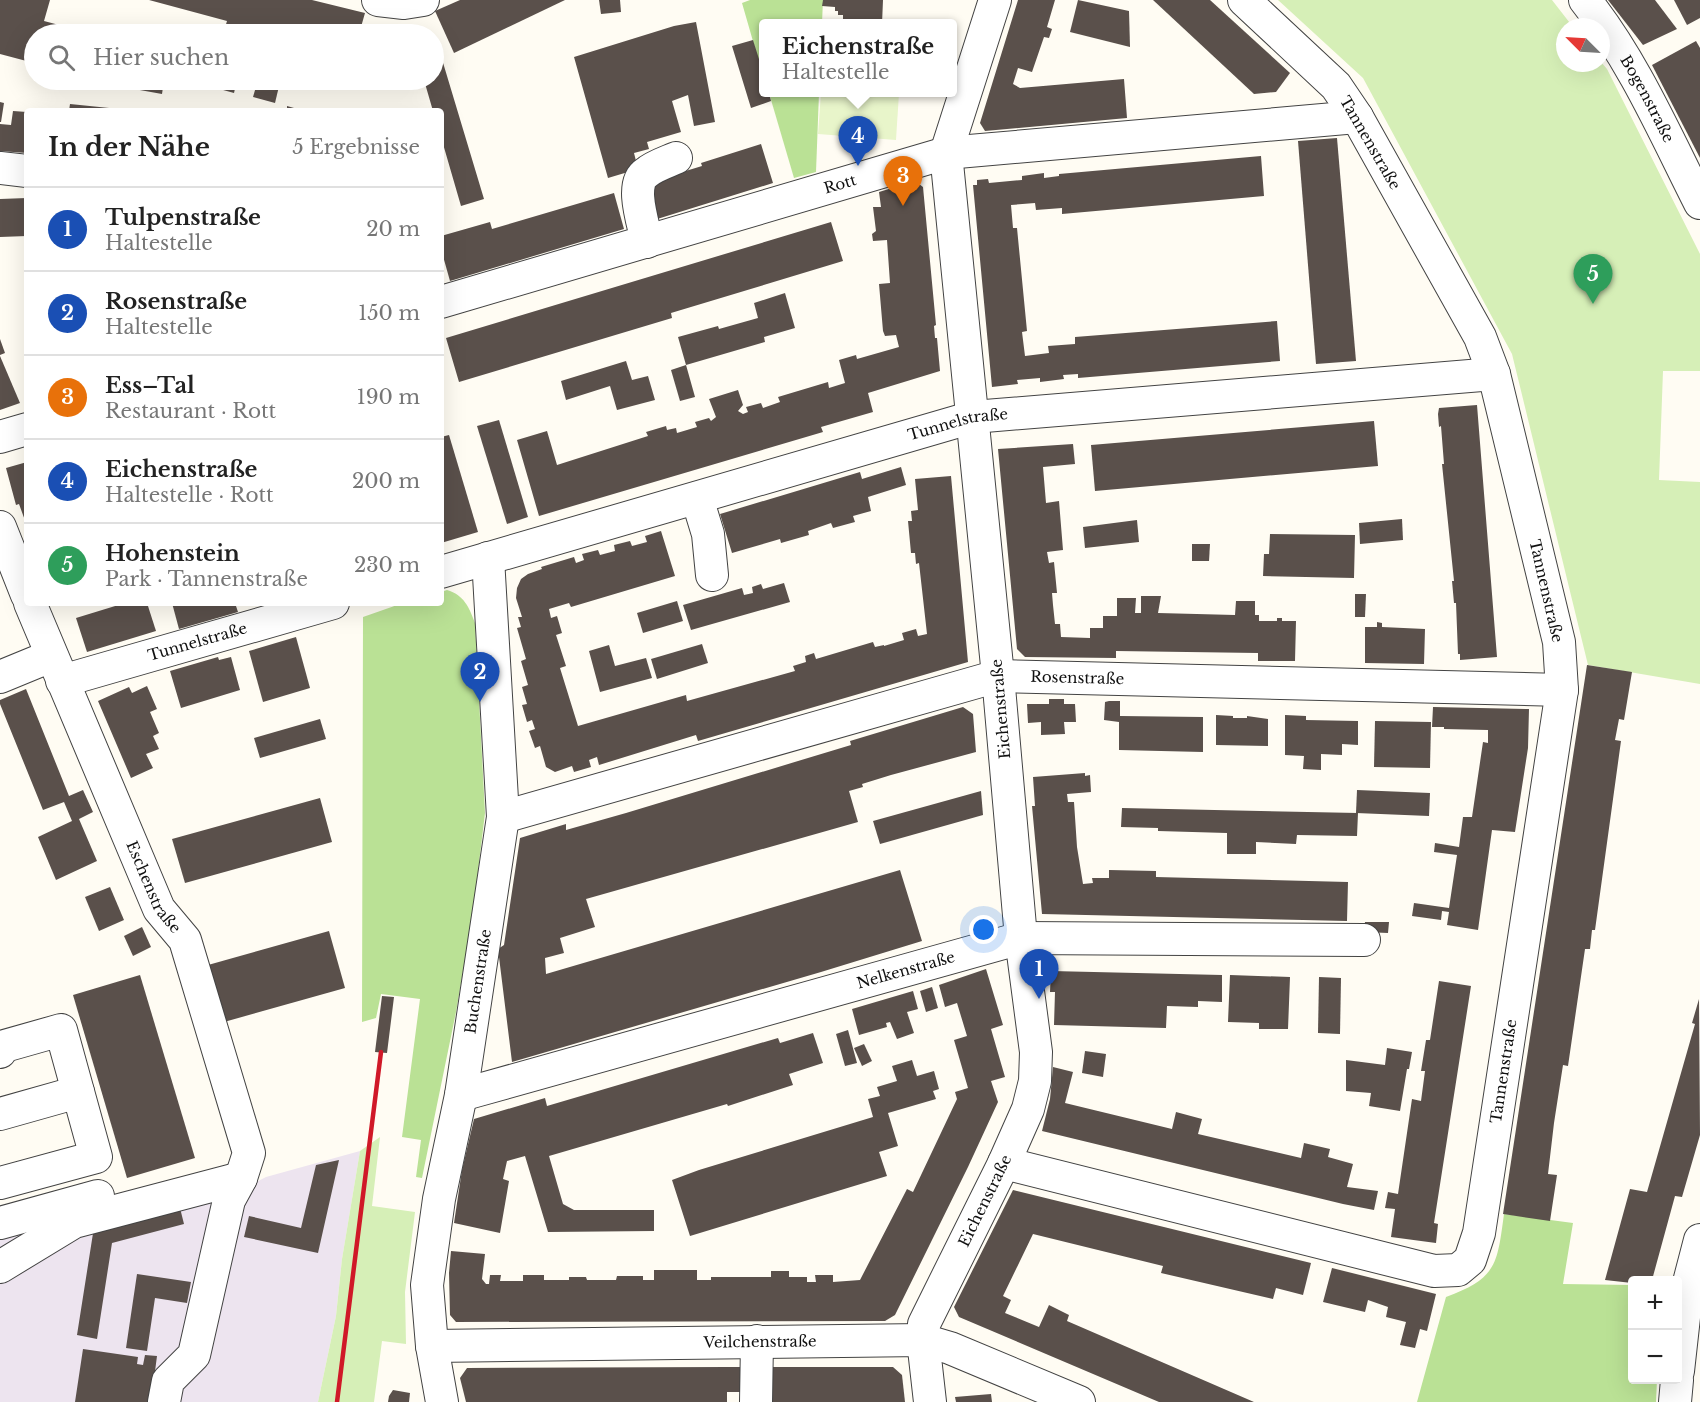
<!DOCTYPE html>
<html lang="de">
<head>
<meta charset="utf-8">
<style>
	body { margin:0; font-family:"Libre Baskerville",serif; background:#f2f2f2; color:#222 }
	.controls { position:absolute; right:18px; bottom:18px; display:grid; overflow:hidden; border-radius:6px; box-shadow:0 6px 24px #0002 }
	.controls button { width:54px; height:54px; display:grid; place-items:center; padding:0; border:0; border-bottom:2px solid #e0e0e0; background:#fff; color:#222; font:30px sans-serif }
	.compass { position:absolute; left:1556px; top:18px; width:54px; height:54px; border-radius:50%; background:#fff; box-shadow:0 6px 24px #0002; rotate:294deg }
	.you { position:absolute; left:984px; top:930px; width:21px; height:21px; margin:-15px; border:4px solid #fff; border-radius:50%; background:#1a73e8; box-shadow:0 0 0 9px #1a73e833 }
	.badge { display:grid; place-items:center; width:39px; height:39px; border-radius:50%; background:#0b8043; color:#fff; font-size:20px; font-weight:700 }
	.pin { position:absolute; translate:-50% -50px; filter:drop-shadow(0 2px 3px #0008) }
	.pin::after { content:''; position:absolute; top:32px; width:21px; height:18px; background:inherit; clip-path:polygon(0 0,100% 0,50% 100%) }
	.popup { position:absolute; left:759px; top:19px; width:198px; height:78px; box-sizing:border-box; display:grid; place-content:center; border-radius:6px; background:#fff; filter:drop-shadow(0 2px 4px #0005); font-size:20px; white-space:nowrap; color:#767676 }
	.popup b { font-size:22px; color:#222 }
	.popup::after { content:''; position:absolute; left:50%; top:100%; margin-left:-12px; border:12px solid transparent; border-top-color:#fff }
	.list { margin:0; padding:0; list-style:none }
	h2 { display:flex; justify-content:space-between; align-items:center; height:78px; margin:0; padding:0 24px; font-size:26px }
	h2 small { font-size:20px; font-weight:400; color:#767676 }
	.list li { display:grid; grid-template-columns:39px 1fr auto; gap:18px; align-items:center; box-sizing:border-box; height:84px; padding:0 24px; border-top:2px solid #e0e0e0 }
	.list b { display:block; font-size:22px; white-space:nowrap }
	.list p { margin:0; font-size:20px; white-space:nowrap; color:#767676 }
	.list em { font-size:20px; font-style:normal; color:#767676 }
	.icon { flex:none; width:33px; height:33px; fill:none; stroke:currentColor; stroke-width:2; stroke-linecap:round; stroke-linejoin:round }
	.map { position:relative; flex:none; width:1700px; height:1402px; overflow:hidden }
	.search { position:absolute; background:#fff; box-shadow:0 6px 24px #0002; left:24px; top:24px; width:420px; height:66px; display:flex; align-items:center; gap:15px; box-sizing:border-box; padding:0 21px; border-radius:33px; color:#767676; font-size:22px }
	.panel { position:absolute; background:#fff; box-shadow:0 6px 24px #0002; left:24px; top:108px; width:420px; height:498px; border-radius:6px }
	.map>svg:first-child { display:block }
	.industrial { fill:#ede4ef }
	.green { fill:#d6efb7 }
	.forest { fill:#bae195 }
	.pitch { fill:#e8f5ca }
	.building { fill:#5a504b }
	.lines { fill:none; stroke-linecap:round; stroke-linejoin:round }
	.minor-casing { stroke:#434343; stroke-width:34 }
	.minor { stroke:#fff; stroke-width:32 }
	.rail { stroke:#d01828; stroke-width:4.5 }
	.labels { text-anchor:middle; stroke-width:6; stroke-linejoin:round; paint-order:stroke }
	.street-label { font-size:15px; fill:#101010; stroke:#fff }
</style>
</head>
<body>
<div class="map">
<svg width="1700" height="1402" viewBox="0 0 1700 1402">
	<rect width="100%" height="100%" fill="#fffcf3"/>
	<polygon class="industrial" points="360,1151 342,1259 336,1316 318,1402 0,1402 0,1233 247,1187 266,1177"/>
	<g class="green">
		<polygon points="1278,0 1552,0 1573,27 1565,27 1565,63 1601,62 1607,69 1700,254 1700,371 1663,371 1659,480 1700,482 1700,684 1588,665 1512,354 1363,78"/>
		<polygon points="380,1137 372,1206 415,1212 405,1292 406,1344 382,1341 374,1402 318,1402 336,1316 342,1259 360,1151"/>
	</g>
	<g class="forest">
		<polygon points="750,0 823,0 822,23 764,24 763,76 742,3"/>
		<polygon points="769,93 819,93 816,172 794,178"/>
		<path d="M447 590C464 595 469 607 475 623L485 813 473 913 456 1012 422 1178 416 1177 421 1140 402 1137 420 999 381 994 376 1018 362 1022 363 617 403 603H441V592Z"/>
		<path d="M1504 1214 1573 1223 1563 1284 1632 1285V1380H1657L1656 1402H1417L1446 1297C1497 1278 1497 1265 1504 1214Z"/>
	</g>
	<polygon class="pitch" points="821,93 899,93 896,140 818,134"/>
	<g class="building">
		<polygon points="0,0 50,0 44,21 93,34 34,34 34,63 0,54"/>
		<polygon points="149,0 312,0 365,13 359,34 281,34 251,27 249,34 223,34 227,21"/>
		<polygon points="460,0 565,0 454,53 435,11"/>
		<polygon points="599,0 620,0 621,12 601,14"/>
		<polygon points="823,0 883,0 882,24 843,24 843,15 838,15 838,11 835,11 835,7 822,6"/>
		<polygon points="1018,0 1055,0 1047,27 1052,29 1049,38 1044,37 1032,72 1018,68 1013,84 1020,88 1124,79 1127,118 985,131 980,123"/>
		<polygon points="1078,0 1129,11 1130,47 1070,32"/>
		<polygon points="1153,0 1210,0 1290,73 1276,92 1254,94"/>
		<polygon points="1608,0 1655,0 1677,29 1643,45"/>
		<polygon points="1674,0 1700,0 1700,18 1687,25"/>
		<polygon points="696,22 715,122 694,126 688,95 672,101 681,132 647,142 649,149 634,153 638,169 608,178 574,57 674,26"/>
		<polygon points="753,40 764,75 764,93 769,93 771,101 751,108 732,46"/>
		<polygon points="1696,41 1700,48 1700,158 1652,65"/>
		<polygon points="441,56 484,199 461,206 441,137 441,111 433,111 424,80 434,80 434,58"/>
		<polygon points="113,80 164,80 162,94 112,85"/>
		<polygon points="187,80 237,80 234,93"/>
		<polygon points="258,80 280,82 275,103 253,97"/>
		<polygon points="0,102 4,103 1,122 0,122"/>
		<polygon points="70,104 119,109 119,111 69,111"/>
		<polygon points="287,106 301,110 301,111 287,111"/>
		<polygon points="13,111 27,112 27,153 0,151 0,124 11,125"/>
		<polygon points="1337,138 1356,361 1316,364 1298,141"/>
		<polygon points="761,144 773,183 654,220 643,184 702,166 701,163"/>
		<polygon points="1261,156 1264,196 1062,214 1062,208 1036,210 1035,203 1011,205 1013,228 1017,228 1027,331 1022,332 1025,356 1049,353 1048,346 1075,344 1075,337 1277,321 1280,361 1078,378 1078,374 1063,375 1064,379 1040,382 1040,378 1017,380 1018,384 992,387 973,185 977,185 977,180 988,179 989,183 1022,180 1022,176 1044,173 1044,178 1059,176 1059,174"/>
		<polygon points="915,181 923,187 936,325 934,326 935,338 937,338 940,371 868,393 873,412 821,427 823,432 539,516 517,440 547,431 557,465 648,436 646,432 666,426 667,430 676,428 677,433 697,427 695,422 709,418 711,421 716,417 709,399 738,390 743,405 738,411 743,414 748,412 746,407 761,403 763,408 780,402 778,397 828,382 829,388 845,383 839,360 856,355 857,359 899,347 896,335 885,336 883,331 879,284 890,283 887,240 873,241 872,234 876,231 873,207 881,207 879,192"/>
		<polygon points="614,193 624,229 450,281 441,249 441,236 490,222 492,229"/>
		<polygon points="27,198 27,236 0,237 0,199"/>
		<polygon points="831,222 843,261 671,313 672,318 459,382 446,338"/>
		<polygon points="785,293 795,328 764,337 765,342 686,365 678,337 718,326 719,329 758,318 754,303"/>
		<polygon points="0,339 5,353 0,355"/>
		<polygon points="0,356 20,403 0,410"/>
		<polygon points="626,361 632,380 648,376 655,400 617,410 610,386 566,400 561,381"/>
		<polygon points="686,365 695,397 680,401 671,370"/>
		<polygon points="1477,405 1497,657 1460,660 1460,654 1458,654 1456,603 1454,603 1452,581 1454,581 1442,464 1444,464 1441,426 1439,427 1438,414 1439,408"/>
		<polygon points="499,420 528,517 507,524 477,426"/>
		<polygon points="1374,421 1378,466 1095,491 1091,445"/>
		<polygon points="449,435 478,532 441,543 441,437"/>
		<polygon points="1073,444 1075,464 1043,467 1046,503 1059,501 1063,550 1047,552 1049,563 1054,562 1057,593 1052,593 1053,605 1055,624 1060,624 1061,637 1090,638 1090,628 1103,628 1103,616 1117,616 1117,598 1136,598 1135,613 1141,613 1141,596 1161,596 1158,613 1235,615 1236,601 1255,601 1255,615 1259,615 1259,621 1277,621 1277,618 1282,618 1282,621 1296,621 1295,661 1258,661 1258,653 1116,651 1116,658 1025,657 1017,649 998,449"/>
		<polygon points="27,462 27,526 19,504 16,505 6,468"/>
		<polygon points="901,467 906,485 868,497 871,511 853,516 855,522 833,528 831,523 808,531 809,535 781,543 780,539 732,553 720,514 860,472 862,479"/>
		<polygon points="951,476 968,662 698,741 696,735 599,765 597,757 589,760 591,767 574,772 572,766 555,772 546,767 540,746 535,748 529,731 535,729 532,720 527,722 522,705 527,704 522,687 528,685 521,661 526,659 517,628 521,627 518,617 522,617 516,598 517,588 521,579 528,574 542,569 541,567 574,557 576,563 584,560 582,554 598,550 600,555 615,551 614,545 630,541 632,546 647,542 645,536 661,531 675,576 571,607 569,603 549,609 551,618 557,616 562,633 556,635 566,666 560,668 578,726 686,695 687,701 795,671 793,666 806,662 805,656 814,653 816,659 873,642 875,647 884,645 884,646 904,640 902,633 916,629 918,636 927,634 919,563 916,564 915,553 911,553 908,521 912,521 911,511 918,510 915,479"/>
		<polygon points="1402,519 1403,540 1360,544 1359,523"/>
		<polygon points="1137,520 1139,542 1085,548 1083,527"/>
		<polygon points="1270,534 1355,535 1354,578 1263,576 1264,554 1269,554"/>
		<polygon points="1192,544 1210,544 1209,561 1192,561"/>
		<polygon points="784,583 790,602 691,630 683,605 742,588 744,595 753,593 752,587 761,584 763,589"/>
		<polygon points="1355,594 1366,594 1365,617 1355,617"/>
		<polygon points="677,601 683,621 643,633 637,613"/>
		<polygon points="125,603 147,603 156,631 87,652 76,618"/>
		<polygon points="172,603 235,603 238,612 179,629"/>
		<polygon points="1377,622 1382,623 1382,627 1425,629 1424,664 1365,663 1365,627 1377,627"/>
		<polygon points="296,637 310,688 263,702 249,651"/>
		<polygon points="702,644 708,663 657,679 651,659"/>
		<polygon points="609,645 615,666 646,658 652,678 600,692 589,651"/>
		<polygon points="218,657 219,660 231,657 240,690 181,708 170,671"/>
		<polygon points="1587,665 1632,672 1624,720 1619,719 1615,740 1621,741 1595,930 1592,930 1590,949 1585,949 1568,1066 1563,1065 1554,1123 1548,1174 1557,1175 1550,1221 1503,1214"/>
		<polygon points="147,686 157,709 150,712 159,733 153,736 159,749 146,754 153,768 131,778 98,701 129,687 132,693"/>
		<polygon points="26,689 69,796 83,790 93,812 79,819 97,861 56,880 38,837 72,821 64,802 43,810 0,704 0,700"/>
		<polygon points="1049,699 1064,699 1064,704 1075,704 1076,722 1064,722 1065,734 1041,735 1041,722 1028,723 1027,704 1049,704"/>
		<polygon points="1109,701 1120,701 1120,716 1203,717 1203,752 1119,750 1119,722 1104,720 1105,702"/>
		<polygon points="963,707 973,714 976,752 891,775 862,784 863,787 849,791 858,822 586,899 595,927 560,938 564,953 545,958 546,974 900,870 922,941 821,972 512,1062 498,949 504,945 520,838 566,824 566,830 626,813 851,745 850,741"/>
		<polygon points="1433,707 1529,709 1528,748 1515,832 1492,830 1478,930 1447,925 1449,912 1442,911 1441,920 1412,916 1414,903 1449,908 1457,855 1434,852 1435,843 1459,847 1463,817 1472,817 1483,742 1488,743 1488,730 1444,729 1444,727 1432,727"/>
		<polygon points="1216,715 1233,716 1233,718 1247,718 1247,716 1268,719 1268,746 1216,745"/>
		<polygon points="1285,715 1306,716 1306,720 1358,721 1358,745 1342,744 1342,755 1321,754 1321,770 1303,769 1304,756 1285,755"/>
		<polygon points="320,719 326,739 260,758 254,738"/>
		<polygon points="1375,721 1431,722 1430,768 1374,767"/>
		<polygon points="1085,773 1085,776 1090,775 1091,792 1067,794 1068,802 1074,802 1077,847 1083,884 1093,883 1092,878 1109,878 1109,870 1156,871 1156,877 1348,882 1347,921 1042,914 1032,806 1035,806 1033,777"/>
		<polygon points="1357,790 1430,793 1429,816 1356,813"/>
		<polygon points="981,791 983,815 880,844 873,821"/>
		<polygon points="320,798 332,842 185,883 172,839"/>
		<polygon points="1122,808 1358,813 1357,836 1297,835 1296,844 1256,842 1256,854 1227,854 1227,833 1158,831 1158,828 1121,827"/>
		<polygon points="110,887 124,920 99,931 85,897"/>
		<polygon points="1365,922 1389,922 1388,933 1364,932"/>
		<polygon points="142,927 151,947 133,956 124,936"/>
		<polygon points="329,931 345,988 224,1022 208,965"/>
		<polygon points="986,969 1003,1025 991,1029 1005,1077 991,1081 998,1102 968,1167 895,1315 885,1321 456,1322 450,1315 449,1273 451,1251 485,1254 482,1279 486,1284 489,1284 490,1275 501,1275 500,1281 523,1281 523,1275 544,1275 544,1280 569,1280 569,1277 586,1277 587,1280 616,1280 617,1276 643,1276 643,1280 654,1280 654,1270 697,1270 697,1280 711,1280 711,1277 771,1277 771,1271 789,1271 789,1277 807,1277 807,1282 816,1282 815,1275 833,1275 833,1282 860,1280 907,1189 913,1192 957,1099 955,1092 968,1088 954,1040 967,1036 957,1003 945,1007 939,985"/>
		<polygon points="1051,971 1222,975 1222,1002 1198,1001 1198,1007 1167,1006 1166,1028 1054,1025 1055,992 1050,992"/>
		<polygon points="140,975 195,1158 127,1178 73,995"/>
		<polygon points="1230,975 1290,977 1288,1029 1259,1029 1259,1023 1228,1022"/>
		<polygon points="1319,977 1341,978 1340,1034 1318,1033"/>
		<polygon points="1439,981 1471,986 1434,1223 1438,1224 1436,1243 1391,1237 1395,1209 1385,1208 1388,1192 1398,1194 1412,1099 1421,1101 1425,1071 1421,1071 1426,1040 1430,1040"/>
		<polygon points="932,987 938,1008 926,1012 920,991"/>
		<polygon points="913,991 918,1009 907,1012 914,1033 897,1039 890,1022 886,1023 887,1027 859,1035 852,1009"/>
		<polygon points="382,996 394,997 387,1053 375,1052"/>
		<polygon points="1699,999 1700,1135 1682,1197 1675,1196 1652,1280 1632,1280 1632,1283 1605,1280 1630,1189 1647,1192 1695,1024 1692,1023"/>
		<polygon points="848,1030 857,1063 845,1066 836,1034"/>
		<polygon points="813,1033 823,1063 789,1074 793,1085 728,1106 727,1104 549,1156 563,1204 574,1210 654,1210 654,1231 548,1232 525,1156 507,1161 503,1179 509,1181 500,1233 454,1223 462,1170 474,1119 545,1098 547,1106 778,1038 780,1043"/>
		<polygon points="864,1044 872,1061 862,1066 854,1048"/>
		<polygon points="1387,1048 1412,1052 1409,1069 1407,1069 1400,1111 1369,1106 1371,1093 1346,1091 1346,1060 1385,1065"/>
		<polygon points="1085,1051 1106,1054 1103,1077 1082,1073"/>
		<polygon points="912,1060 917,1076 934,1071 939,1089 933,1091 936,1099 888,1113 898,1146 879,1152 887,1176 690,1236 672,1180 699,1170 873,1117 868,1099 880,1096 877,1087 897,1081 892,1066"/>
		<polygon points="1053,1067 1073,1072 1065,1103 1172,1129 1176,1112 1202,1119 1198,1134 1301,1158 1304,1143 1330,1149 1328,1157 1353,1164 1347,1187 1378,1191 1374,1210 1343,1204 1042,1131 1050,1099"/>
		<polygon points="339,1160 318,1253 244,1237 249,1216 301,1228 316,1165"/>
		<polygon points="1013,1190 1311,1263 1303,1295 1276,1288 1273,1299 1161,1273 1163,1266 1033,1234 1003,1296 1011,1300 1005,1313 1039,1327 1049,1305 1069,1315 1067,1321 1254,1402 1159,1402 959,1317 954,1307"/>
		<polygon points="179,1204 184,1224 112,1243 97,1339 77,1335 94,1227"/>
		<polygon points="1332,1268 1436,1294 1427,1331 1420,1329 1415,1348 1400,1345 1406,1322 1386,1317 1388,1307 1368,1300 1365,1312 1323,1302"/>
		<polygon points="137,1274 191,1282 187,1303 155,1298 147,1351 126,1348"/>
		<polygon points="83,1349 138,1357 137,1364 143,1365 145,1355 157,1356 151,1402 75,1402"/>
		<polygon points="728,1367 746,1367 746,1392 727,1392 727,1402 466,1402 460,1378 467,1368"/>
		<polygon points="765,1367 893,1367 902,1375 905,1402 765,1402"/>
		<polygon points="393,1390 410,1393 409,1402 388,1402 389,1396"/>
		<polygon points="991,1394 992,1402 956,1402 955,1397"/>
	</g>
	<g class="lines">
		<g class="minor-casing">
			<g id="minor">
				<polyline points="378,0 404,3 423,0"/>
				<path id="s1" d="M1585 0C1633 60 1665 134 1700 203"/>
				<polyline points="0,168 27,171"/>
				<path d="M647 242C644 225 629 184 646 173 654 166 667 162 676 158"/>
				<path id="s2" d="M441 302 946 153 1357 117"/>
				<polyline points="0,437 27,429"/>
				<polyline points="697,498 708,534 712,575"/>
				<polyline points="0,527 27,595"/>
				<path id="s3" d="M441 572 973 417 1494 374"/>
				<path id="s4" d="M30 603 159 909 185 940 249 1153 241 1178 229 1200 194 1355 168 1381 164 1402"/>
				<polyline points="0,677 51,656"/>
				<path id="s5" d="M62 681 333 603"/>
				<path id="s6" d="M503 817 998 676 1562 690"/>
				<polyline points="0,1052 1,1047 61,1030 96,1157 0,1183"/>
				<path id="s7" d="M461 1095 1021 938 1364 940"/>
				<polyline points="0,1114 78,1092"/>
				<path id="s8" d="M1004 1163 1434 1271 1458 1270 1470 1260 1479 1233 1562 690 1559 642 1494 374 1480 337 1357 117 1336 86 1244 0"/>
				<polyline points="0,1223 98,1196"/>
				<polyline points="0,1267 74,1222 241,1178"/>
				<path id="s9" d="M432 1346 923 1340 950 1348 1079 1402"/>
				<polyline points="1678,1371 1687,1290 1700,1240"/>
				<path id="s10" d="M442 1402 432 1346 427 1285 439 1199 461 1095 503 817 488 558"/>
				<polyline points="756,1402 757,1341"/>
				<path id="s11" d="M930 1402 923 1340 924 1324 1004 1163 1028 1109 1035 1081 1036 1052 1021 938 998 676 946 153 995 0"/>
				<polyline points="1675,1402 1677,1380"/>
			</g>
		</g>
		<use href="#minor" class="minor"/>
		<polyline class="rail" points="337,1402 381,1052"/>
	</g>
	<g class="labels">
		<g class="street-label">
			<text dy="5" stroke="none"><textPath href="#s1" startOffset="117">Bogenstraße</textPath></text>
			<text transform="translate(1370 143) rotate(60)" y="5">Tannenstraße</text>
			<text dy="5" stroke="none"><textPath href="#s2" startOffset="416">Rott</textPath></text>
			<text dy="5" stroke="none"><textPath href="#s3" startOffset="538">Tunnelstraße</textPath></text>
			<text transform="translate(1546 591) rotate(77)" y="5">Tannenstraße</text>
			<text dy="5" stroke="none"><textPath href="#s5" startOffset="141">Tunnelstraße</textPath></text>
			<text dy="5" stroke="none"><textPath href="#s6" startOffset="594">Rosenstraße</textPath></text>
			<text transform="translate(1001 709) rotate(-95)" y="5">Eichenstraße</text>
			<text dy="5" stroke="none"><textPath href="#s4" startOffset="310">Eschenstraße</textPath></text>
			<text dy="5" stroke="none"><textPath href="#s7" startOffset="462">Nelkenstraße</textPath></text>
			<text dy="5" stroke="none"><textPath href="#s10" startOffset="426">Buchenstraße</textPath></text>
			<text dy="5" stroke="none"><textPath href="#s8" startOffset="675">Tannenstraße</textPath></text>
			<text dy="5" stroke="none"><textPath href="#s11" startOffset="216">Eichenstraße</textPath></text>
			<text dy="5" stroke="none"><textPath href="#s9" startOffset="328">Veilchenstraße</textPath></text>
		</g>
	</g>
</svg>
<div class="controls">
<button>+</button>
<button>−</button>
</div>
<svg class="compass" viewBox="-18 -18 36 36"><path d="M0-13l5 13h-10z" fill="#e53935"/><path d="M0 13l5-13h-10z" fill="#767676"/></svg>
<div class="you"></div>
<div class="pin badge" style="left:1039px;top:999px;background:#1a4fb4">1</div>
<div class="pin badge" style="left:480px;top:702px;background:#1a4fb4">2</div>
<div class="pin badge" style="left:903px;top:206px;background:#e8710a">3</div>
<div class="pin badge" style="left:858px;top:166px;background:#1a4fb4">4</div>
<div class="popup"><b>Eichenstraße</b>Haltestelle</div>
<div class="pin badge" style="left:1593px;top:304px;background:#2e9e5b">5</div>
<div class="search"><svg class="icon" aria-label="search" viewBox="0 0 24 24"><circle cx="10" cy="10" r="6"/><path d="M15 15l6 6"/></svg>Hier suchen</div>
<section class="panel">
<h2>In der Nähe<small>5 Ergebnisse</small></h2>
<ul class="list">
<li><span class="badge" style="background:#1a4fb4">1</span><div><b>Tulpenstraße</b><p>Haltestelle</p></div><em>20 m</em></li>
<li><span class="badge" style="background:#1a4fb4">2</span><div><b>Rosenstraße</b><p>Haltestelle</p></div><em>150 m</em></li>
<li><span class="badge" style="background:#e8710a">3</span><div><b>Ess–Tal</b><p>Restaurant · Rott</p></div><em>190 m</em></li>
<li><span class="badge" style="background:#1a4fb4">4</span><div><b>Eichenstraße</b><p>Haltestelle · Rott</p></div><em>200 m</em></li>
<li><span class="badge" style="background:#2e9e5b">5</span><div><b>Hohenstein</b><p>Park · Tannenstraße</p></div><em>230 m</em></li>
</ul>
</section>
</div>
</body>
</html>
